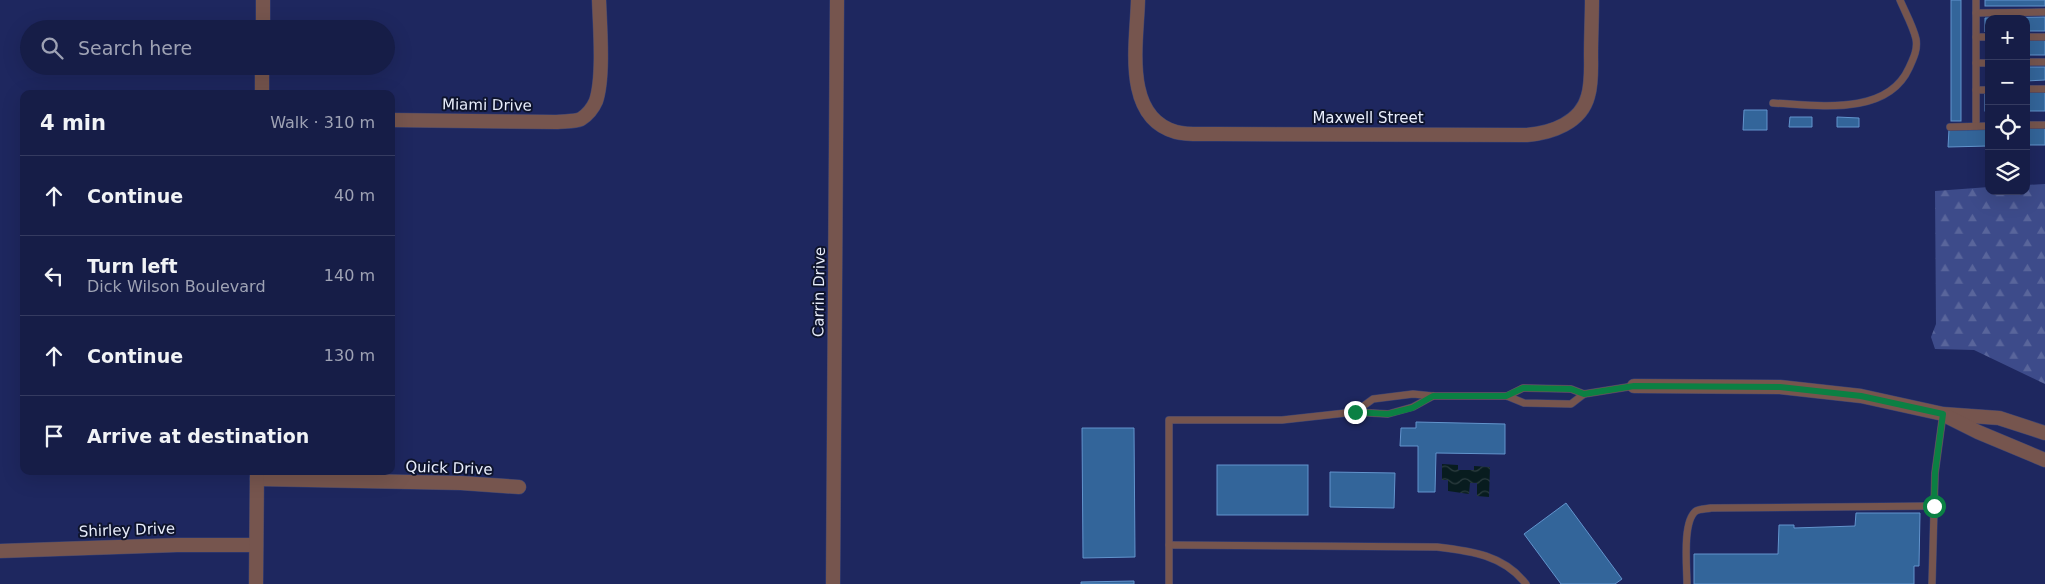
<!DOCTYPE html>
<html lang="en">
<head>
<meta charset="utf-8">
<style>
	body { margin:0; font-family:"DejaVu Sans",sans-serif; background:#1f264e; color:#f1f3f6 }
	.controls { position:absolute; right:15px; top:15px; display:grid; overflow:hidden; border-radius:10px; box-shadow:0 5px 20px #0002 }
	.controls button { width:45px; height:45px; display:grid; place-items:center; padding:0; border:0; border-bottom:1px solid #353b60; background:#161d47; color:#f1f3f6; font:25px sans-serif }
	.stop { position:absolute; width:15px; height:15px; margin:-11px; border:4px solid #0b8043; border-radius:50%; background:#fff }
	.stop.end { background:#0b8043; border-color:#fff; box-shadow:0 1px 5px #0008 }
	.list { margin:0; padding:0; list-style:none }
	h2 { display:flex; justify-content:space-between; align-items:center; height:65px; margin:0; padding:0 20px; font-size:21px }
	h2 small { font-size:16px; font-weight:400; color:#9ea2b4 }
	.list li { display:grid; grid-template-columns:32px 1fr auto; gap:15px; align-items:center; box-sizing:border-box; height:80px; padding:0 20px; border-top:1px solid #353b60 }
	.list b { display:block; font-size:19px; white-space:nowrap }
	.list p { margin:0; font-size:16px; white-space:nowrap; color:#9ea2b4 }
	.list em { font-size:16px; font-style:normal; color:#9ea2b4 }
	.icon { flex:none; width:28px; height:28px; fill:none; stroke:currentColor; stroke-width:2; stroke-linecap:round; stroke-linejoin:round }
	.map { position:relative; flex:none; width:2045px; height:584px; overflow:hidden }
	.search { position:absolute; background:#161d47; box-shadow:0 5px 20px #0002; left:20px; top:20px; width:375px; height:55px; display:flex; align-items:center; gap:12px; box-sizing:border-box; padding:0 18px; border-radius:28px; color:#9ea2b4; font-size:19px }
	.panel { position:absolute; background:#161d47; box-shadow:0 5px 20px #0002; left:20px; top:90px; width:375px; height:385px; border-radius:10px }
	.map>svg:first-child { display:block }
	.forest { fill:url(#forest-firs) }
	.water { fill:url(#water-waves) }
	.building { fill:#33659a; stroke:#6294cd }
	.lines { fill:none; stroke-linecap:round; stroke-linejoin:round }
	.lane-casing { stroke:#3a4375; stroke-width:8 }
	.street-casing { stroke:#3a4375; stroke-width:15 }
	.lane { stroke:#76554e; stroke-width:7 }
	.street { stroke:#76554e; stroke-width:14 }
	.route { stroke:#0b8043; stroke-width:6 }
	.labels { text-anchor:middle; stroke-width:4; stroke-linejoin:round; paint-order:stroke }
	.street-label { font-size:15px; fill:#e9eefc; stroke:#0e142d }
</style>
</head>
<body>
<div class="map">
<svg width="2045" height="584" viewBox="0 0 2045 584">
	<defs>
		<pattern id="forest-firs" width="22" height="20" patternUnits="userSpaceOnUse" patternTransform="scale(1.25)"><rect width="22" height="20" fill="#3d4b8a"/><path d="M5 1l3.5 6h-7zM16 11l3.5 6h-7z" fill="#59659b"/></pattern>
		<pattern id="water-waves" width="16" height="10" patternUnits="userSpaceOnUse" patternTransform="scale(1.25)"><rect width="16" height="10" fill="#081c1f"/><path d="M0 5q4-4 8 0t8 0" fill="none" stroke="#2c3d40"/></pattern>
	</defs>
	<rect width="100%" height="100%" fill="#1e275f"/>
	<polygon class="forest" points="2045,184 2045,384 1974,350 1935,349 1931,337 1936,324 1935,191 1989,187 1989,191 2026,191 2026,185"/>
	<polygon class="water" points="1442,464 1458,465 1458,470 1474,470 1474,466 1490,467 1489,497 1477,496 1477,483 1470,483 1469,494 1448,491 1448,480 1442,480"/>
	<g class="building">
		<rect x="1951" y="0" width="10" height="121"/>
		<rect x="1985" y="0" width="60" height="6"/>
		<polygon points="2045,17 2045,31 2026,31 2026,19 1989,19 1989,32 1985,32 1985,18"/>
		<rect x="2026" y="40" width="19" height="15"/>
		<polygon points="2026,67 2045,67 2045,80 2026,81"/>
		<rect x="2026" y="92" width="19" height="19"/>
		<rect x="1985" y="93" width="4" height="18"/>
		<polygon points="1744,110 1767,110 1767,130 1743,130"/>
		<polygon points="1790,117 1812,117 1812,127 1789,127"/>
		<polygon points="1837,117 1859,118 1859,127 1837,127"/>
		<rect x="2026" y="128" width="19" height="17"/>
		<polygon points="1949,129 1989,129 1989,146 1948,147"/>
		<polygon points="1416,422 1505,424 1505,454 1436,453 1435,492 1418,492 1418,446 1400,446 1401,428 1416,428"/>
		<polygon points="1082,428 1134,428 1135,557 1083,558"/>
		<rect x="1217" y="465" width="91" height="50"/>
		<polygon points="1330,472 1395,473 1394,508 1330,507"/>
		<polygon points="1566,503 1622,579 1615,584 1561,584 1524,534"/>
		<polygon points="1856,513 1920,513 1919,566 1914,566 1914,584 1694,584 1694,554 1778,554 1779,525 1794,525 1794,528 1855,526"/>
		<polygon points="1134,581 1134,584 1081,584 1081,582"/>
	</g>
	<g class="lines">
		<g class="lane-casing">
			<g id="lane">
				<polyline points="1976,13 2045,12"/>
				<polyline points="1976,37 1989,37"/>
				<polyline points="2026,37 2045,37"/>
				<polyline points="2026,62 2045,62"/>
				<polyline points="1976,63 1989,63"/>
				<polyline points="2026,89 2045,89"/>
				<polyline points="1976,90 1989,90"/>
				<path d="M1773 103C1816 105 1887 117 1909 68 1913 59 1918 50 1916 39 1913 26 1905 12 1900 0"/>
				<polyline points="2026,125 2045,125"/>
				<polyline points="1976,126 1976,0"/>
				<polyline points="1950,127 1989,126"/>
				<polyline points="1507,396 1523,388 1571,389 1584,394"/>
				<polyline points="1355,412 1373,399 1413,394 1433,396 1507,396 1524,403 1571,404 1584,394 1634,386"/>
				<path d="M1169 545 1437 547C1471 551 1504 555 1526 584"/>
				<polyline points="1169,584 1169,420 1282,420 1355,412 1388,414 1413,407 1433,396"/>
				<path d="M1687 584C1687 568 1682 521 1696 511 1699 509 1706 509 1711 508L1934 506"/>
				<polyline points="1932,584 1935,473 1943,414"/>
			</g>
		</g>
		<g class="street-casing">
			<g id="street">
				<path d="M1138 0C1137 42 1122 117 1176 132 1187 135 1202 134 1214 134L1527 135C1551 133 1581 123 1588 96 1592 83 1591 68 1591 54 1591 36 1592 18 1592 0"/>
				<polyline points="263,29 263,0"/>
				<polyline points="262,94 262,66"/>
				<path d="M391 120 557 122C564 121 574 122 581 119 587 115 593 108 596 101 604 77 600 27 599 0"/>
				<polyline points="1634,386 1780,387 1861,396 1943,414 1999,418 2045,433"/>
				<polyline points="1948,417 1978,432 2045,460"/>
				<polyline points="257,479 461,483 519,487"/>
				<polyline points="0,551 177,545 256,545"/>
				<polyline points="256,584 257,471"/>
				<polyline points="833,584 837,0"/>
			</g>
		</g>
		<use href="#lane" class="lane"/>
		<use href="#street" class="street"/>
	</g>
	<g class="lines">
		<polyline class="route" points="1355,412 1388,414 1412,408 1433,396 1506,396 1523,388 1571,389 1584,394 1634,386 1780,387 1861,396 1943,414 1935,473 1934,506"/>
	</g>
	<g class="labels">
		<g class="street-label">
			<text transform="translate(487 105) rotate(1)" y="5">Miami Drive</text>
			<text x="1368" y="123">Maxwell Street</text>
			<text transform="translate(819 292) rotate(-89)" y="5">Carrin Drive</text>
			<text transform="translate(449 468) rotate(2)" y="5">Quick Drive</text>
			<text transform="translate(127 530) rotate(-2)" y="5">Shirley Drive</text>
		</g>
	</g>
</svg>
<div class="controls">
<button>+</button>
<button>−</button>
<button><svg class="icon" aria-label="locate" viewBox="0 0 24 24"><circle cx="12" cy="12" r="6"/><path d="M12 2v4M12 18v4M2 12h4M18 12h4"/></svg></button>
<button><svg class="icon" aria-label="layers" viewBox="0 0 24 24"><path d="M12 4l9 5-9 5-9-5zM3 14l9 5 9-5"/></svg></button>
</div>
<div class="stop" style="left:1934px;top:506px"></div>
<div class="stop end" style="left:1355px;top:412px"></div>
<div class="search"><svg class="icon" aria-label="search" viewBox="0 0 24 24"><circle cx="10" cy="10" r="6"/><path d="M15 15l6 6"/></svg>Search here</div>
<section class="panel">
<h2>4 min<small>Walk · 310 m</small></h2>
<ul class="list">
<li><svg class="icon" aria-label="ahead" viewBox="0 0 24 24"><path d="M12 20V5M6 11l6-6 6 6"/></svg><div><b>Continue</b></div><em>40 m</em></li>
<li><svg class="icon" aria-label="left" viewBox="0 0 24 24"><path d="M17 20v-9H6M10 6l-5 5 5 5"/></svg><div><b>Turn left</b><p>Dick Wilson Boulevard</p></div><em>140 m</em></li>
<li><svg class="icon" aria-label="ahead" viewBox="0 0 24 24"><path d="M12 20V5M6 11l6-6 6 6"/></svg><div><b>Continue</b></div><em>130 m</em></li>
<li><svg class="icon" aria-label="arrive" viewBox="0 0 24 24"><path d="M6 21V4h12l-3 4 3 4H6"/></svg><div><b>Arrive at destination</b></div></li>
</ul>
</section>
</div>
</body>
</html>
